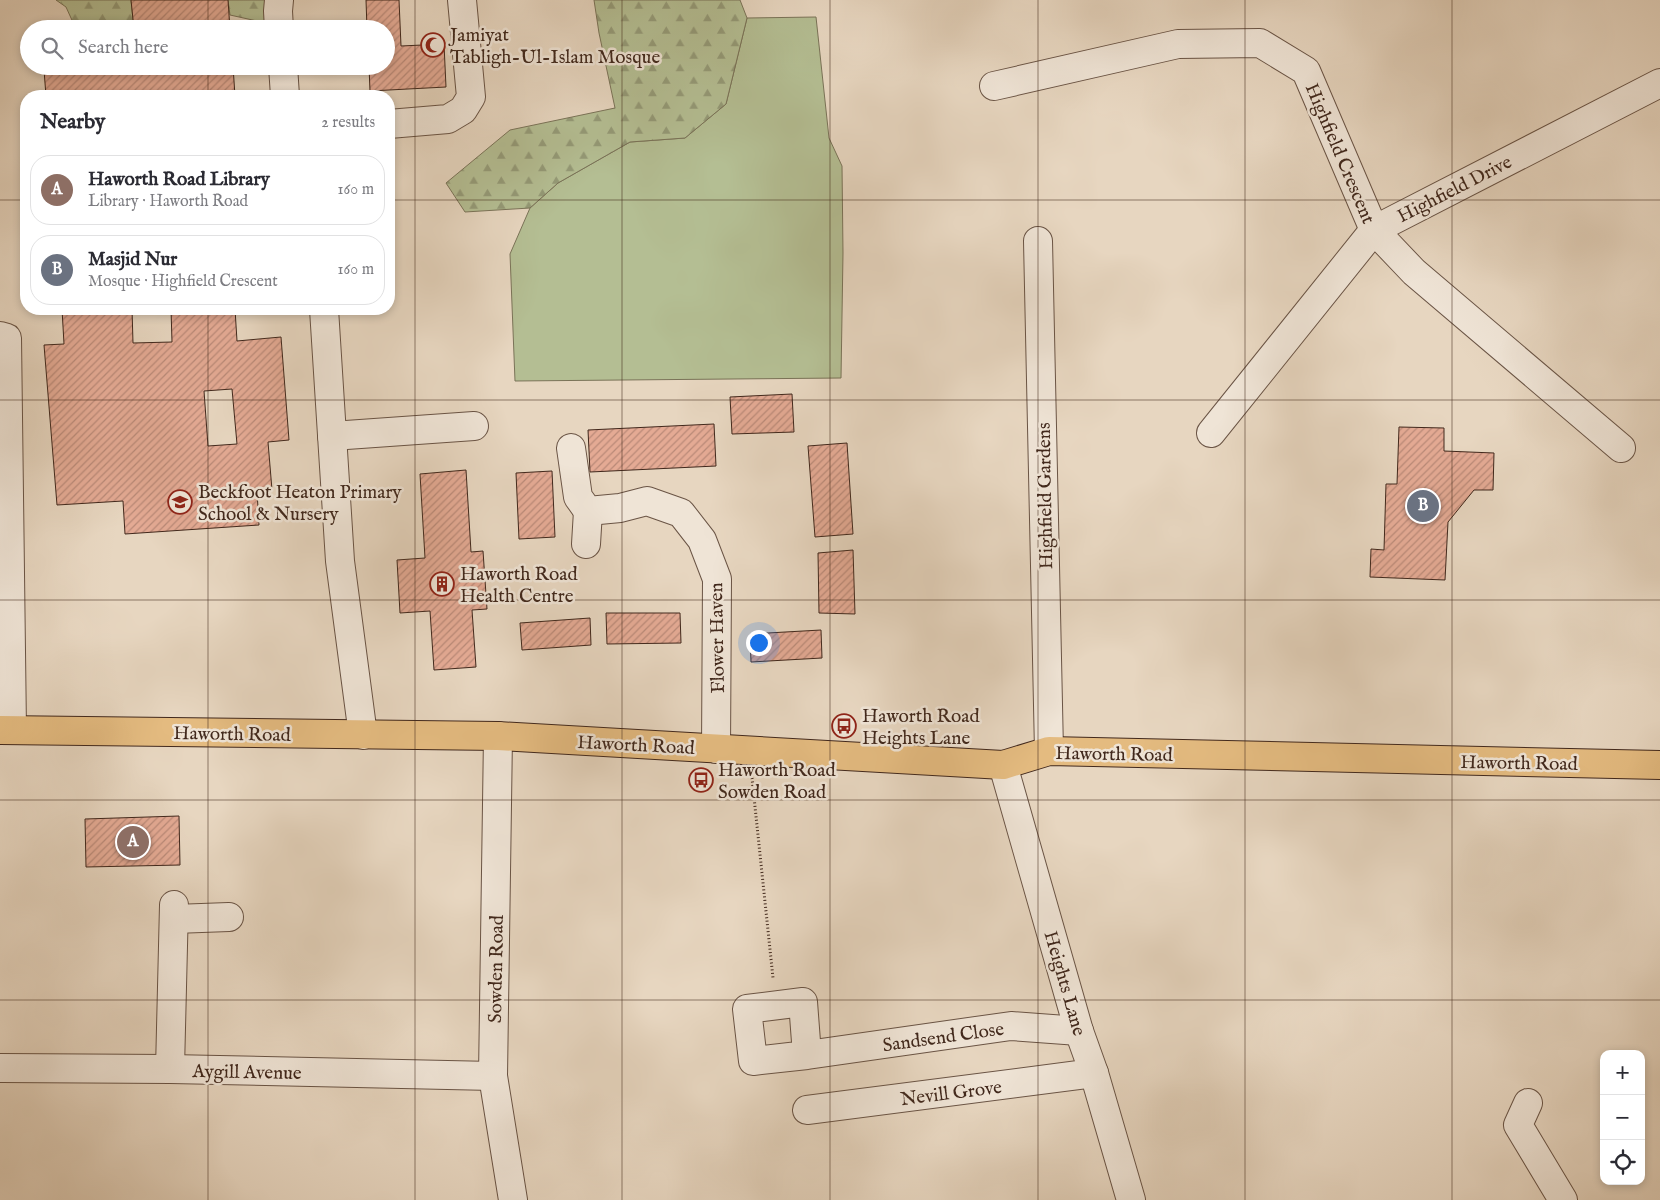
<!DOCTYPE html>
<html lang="en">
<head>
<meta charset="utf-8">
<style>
	body { margin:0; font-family:"IM FELL English",serif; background:#f7f7f7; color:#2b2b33 }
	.controls { position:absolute; right:15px; bottom:15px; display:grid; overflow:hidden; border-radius:10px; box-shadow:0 2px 8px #0003 }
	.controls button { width:45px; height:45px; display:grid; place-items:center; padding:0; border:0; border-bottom:1px solid #e1e1e2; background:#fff; color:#2b2b33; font:25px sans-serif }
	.you { position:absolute; left:758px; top:642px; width:18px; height:18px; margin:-12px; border:4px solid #fff; border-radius:50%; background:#1a73e8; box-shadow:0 0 0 8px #1a73e833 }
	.badge { display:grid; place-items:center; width:32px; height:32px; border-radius:50%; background:#db2777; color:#fff; font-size:16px; font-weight:700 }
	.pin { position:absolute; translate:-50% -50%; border:2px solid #fff; box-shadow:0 1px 5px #0006 }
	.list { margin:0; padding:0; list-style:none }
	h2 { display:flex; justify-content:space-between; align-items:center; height:65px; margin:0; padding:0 20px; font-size:21px }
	h2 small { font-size:16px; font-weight:400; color:#7c7c81 }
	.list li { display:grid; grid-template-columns:32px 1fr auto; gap:15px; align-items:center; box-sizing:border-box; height:70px; margin:0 10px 10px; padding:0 10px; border:1px solid #e1e1e2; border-radius:20px }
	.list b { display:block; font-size:19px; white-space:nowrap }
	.list p { margin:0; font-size:16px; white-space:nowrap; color:#7c7c81 }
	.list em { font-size:16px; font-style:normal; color:#7c7c81 }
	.icon { flex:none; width:28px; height:28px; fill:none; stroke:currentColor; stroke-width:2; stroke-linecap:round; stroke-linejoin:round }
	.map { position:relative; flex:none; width:1660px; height:1200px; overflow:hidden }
	.search { position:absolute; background:#fff; box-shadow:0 2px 8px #0003; left:20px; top:20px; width:375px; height:55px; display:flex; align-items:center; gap:12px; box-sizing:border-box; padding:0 18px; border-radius:28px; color:#7c7c81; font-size:19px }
	.panel { position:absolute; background:#fff; box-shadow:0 2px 8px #0003; left:20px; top:90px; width:375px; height:225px; border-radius:20px }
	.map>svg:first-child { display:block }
	.green { fill:#b4be93; stroke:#7a7358 }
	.forest { fill:url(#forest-firs); stroke:#7a7358 }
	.building { fill:url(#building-hatch); stroke:#41281c; fill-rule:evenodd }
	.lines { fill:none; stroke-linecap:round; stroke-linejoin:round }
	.minor-casing { stroke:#6a5445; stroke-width:30 }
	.major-casing { stroke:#41281c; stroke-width:30 }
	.path { stroke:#41281c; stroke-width:3; stroke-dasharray:1 2.5; stroke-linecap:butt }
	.minor { stroke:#efe4d6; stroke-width:28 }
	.major { stroke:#e4bb80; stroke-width:28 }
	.grid { fill:none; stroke:#41281c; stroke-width:1; stroke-opacity:0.55 }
	.labels { text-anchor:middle; stroke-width:5; stroke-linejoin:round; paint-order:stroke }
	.poi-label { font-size:19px; fill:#41281c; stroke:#efe4d6; text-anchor:start }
	.street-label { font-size:19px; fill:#41281c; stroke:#efe4d6 }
</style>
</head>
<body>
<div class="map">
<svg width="1660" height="1200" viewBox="0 0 1660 1200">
	<defs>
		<pattern id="forest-firs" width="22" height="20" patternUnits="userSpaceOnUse" patternTransform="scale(1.25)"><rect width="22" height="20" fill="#b4be93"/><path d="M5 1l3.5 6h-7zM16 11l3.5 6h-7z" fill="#949a77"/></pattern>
		<pattern id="building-hatch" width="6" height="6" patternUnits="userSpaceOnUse" patternTransform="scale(1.25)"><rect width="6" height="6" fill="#e4aa94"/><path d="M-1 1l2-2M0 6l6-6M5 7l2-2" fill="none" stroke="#ba8a78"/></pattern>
	</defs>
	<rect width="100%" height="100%" fill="#e7d6c0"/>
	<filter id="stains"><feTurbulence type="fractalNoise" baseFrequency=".004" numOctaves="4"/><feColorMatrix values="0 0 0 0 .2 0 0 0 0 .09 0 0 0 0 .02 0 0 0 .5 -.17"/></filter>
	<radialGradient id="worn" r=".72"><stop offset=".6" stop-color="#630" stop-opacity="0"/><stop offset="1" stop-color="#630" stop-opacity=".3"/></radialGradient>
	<polygon class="green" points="816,17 829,138 842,166 843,253 841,378 515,381 510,254 530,208 558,183 630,142 685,138 726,104 747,18"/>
	<g class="forest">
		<polygon points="56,0 131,0 134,29 76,29 66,7"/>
		<polygon points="228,0 278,0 266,23 230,15"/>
		<polygon points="594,0 740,0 747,18 726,104 685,138 630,142 558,183 530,208 465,212 446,183 510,130 615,108 599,33"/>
	</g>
	<g class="building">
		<polygon points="131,0 228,0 230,29 134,29"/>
		<polygon points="366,0 399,0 401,46 444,44 446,87 370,91 369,66 386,66 386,29 367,29"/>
		<polygon points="94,66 233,66 235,96 46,96 44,70"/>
		<path d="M62 309H132L133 343 172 342 171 309H235L237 341 281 337 289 440 268 442 272 490 257 491 259 525 125 534 123 501 57 505 44 345 64 344ZM232 389 237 444 208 446 204 391Z"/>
		<polygon points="792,394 794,432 732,434 730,397"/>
		<polygon points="714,424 716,466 590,472 588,430"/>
		<polygon points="1399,427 1444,428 1444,451 1494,453 1493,490 1474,490 1448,522 1445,580 1370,577 1371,549 1384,550 1386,484 1397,484"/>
		<polygon points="847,443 853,534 815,537 808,446"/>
		<polygon points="466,470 471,552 483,551 487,609 472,610 476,667 434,670 430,611 400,613 397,560 425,558 420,474"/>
		<polygon points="552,471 555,537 519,539 516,473"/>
		<polygon points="853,550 855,614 819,613 818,553"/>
		<polygon points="606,613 680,613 681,643 607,644"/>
		<polygon points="590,618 591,645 522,650 520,623"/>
		<polygon points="821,630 822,658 751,662 750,634"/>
		<polygon points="179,816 180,865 86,867 85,819"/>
	</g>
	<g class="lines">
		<g class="minor-casing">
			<g id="minor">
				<polyline points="279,0 278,11 279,29"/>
				<polyline points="283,66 285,96"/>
				<polyline points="994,86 1178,44 1260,43 1306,71 1374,230 1414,272 1621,448"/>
				<polyline points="389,124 448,119 463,110 471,97 462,0"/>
				<polyline points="1038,241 1049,751"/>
				<polyline points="324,309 340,561 363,735"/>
				<polyline points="0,336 7,338 12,730"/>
				<polyline points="1211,433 1374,230 1660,83"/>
				<polyline points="332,436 474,426"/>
				<polyline points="571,448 578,497 588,511 620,508 647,501 681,513 702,540 717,579 716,749"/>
				<polyline points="586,544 588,511"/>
				<polyline points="498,736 493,1076 513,1200"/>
				<polyline points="1003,765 1079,1031 1094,1073 1131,1200"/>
				<polyline points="174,919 229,917"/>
				<polyline points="807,1055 803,1002 747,1009 753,1061 807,1055 1011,1026 1079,1031"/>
				<polyline points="1,1068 170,1069 493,1076"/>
				<polyline points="170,1069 174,905"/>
				<polyline points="1528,1103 1518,1125 1563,1200"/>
				<polyline points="807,1110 1094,1073"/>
			</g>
		</g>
		<g class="major-casing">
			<polyline id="major" points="0,730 498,736 1003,765 1049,751 1660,765"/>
		</g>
		<polyline class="path" points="752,778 773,978"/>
		<use href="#minor" class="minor"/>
		<use href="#major" class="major"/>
	</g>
	<path class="grid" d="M208 0V29M415 0V1200M622 0V1200M830 0V1200M1038 0V1200M1245 0V1200M1452 0V1200M208 66V96M0 200H26M389 200H1660M208 309V1200M0 400H1660M0 600H1660M0 800H1660M0 1000H1660"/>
	<defs>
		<g id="mosque-ring" transform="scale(1.25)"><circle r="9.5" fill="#efe4d6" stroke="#8f2418" stroke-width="1.5"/><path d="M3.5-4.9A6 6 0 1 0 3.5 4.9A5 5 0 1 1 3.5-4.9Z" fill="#8f2418"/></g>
		<g id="school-ring" transform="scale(1.25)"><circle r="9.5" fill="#efe4d6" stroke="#8f2418" stroke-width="1.5"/><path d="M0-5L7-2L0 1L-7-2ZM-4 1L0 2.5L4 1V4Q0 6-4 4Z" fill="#8f2418"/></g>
		<g id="building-ring" transform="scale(1.25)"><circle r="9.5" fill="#efe4d6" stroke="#8f2418" stroke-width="1.5"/><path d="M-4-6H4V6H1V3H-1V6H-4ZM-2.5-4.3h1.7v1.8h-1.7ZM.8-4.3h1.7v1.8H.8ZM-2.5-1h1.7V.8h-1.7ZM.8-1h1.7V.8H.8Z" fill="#8f2418"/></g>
		<g id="bus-ring" transform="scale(1.25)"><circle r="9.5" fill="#efe4d6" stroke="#8f2418" stroke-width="1.5"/><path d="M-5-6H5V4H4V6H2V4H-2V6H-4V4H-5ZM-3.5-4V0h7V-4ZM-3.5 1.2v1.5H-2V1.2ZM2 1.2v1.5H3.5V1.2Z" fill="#8f2418"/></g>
	</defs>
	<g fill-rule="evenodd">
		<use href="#mosque-ring" x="433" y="45"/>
		<use href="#school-ring" x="180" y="502"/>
		<use href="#building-ring" x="442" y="584"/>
		<use href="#bus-ring" x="844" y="726"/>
		<use href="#bus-ring" x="701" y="780"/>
	</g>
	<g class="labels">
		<g class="poi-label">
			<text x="450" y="41">Jamiyat<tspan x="450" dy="22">Tabligh-Ul-Islam Mosque</tspan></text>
			<text x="198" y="498">Beckfoot Heaton Primary<tspan x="198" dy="22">School &amp; Nursery</tspan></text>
			<text x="460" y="580">Haworth Road<tspan x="460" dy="22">Health Centre</tspan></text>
			<text x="862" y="722">Haworth Road<tspan x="862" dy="22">Heights Lane</tspan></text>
			<text x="718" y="776">Haworth Road<tspan x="718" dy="22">Sowden Road</tspan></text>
		</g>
		<g class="street-label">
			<text transform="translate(1341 153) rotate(67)" y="7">Highfield Crescent</text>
			<text transform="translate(1454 188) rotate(-27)" y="7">Highfield Drive</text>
			<text transform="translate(1044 496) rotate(-91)" y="7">Highfield Gardens</text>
			<text transform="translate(716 638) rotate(-91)" y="7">Flower Haven</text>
			<text transform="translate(232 733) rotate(1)" y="7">Haworth Road</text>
			<text transform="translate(636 744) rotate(3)" y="7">Haworth Road</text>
			<text transform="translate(1114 753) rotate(1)" y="7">Haworth Road</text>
			<text transform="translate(1519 762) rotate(1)" y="7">Haworth Road</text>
			<text transform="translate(495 969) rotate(-89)" y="7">Sowden Road</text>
			<text transform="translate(1066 983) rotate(74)" y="7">Heights Lane</text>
			<text transform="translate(943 1036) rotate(-8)" y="7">Sandsend Close</text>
			<text transform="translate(247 1071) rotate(1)" y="7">Aygill Avenue</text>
			<text transform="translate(951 1092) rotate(-7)" y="7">Nevill Grove</text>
		</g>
	</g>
	<rect width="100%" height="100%" filter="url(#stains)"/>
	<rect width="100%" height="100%" fill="url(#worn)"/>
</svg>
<div class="controls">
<button>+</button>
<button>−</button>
<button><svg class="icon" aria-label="locate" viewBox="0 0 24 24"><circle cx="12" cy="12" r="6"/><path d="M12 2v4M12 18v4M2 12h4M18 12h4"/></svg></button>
</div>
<div class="you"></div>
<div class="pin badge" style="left:133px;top:842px;background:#8d6e63">A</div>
<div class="pin badge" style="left:1423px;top:506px;background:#6b7280">B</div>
<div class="search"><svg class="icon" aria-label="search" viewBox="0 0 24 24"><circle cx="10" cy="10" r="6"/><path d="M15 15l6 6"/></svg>Search here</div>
<section class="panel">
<h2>Nearby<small>2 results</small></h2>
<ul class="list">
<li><span class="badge" style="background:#8d6e63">A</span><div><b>Haworth Road Library</b><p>Library · Haworth Road</p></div><em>160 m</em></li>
<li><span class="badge" style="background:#6b7280">B</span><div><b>Masjid Nur</b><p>Mosque · Highfield Crescent</p></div><em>160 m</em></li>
</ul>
</section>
</div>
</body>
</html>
